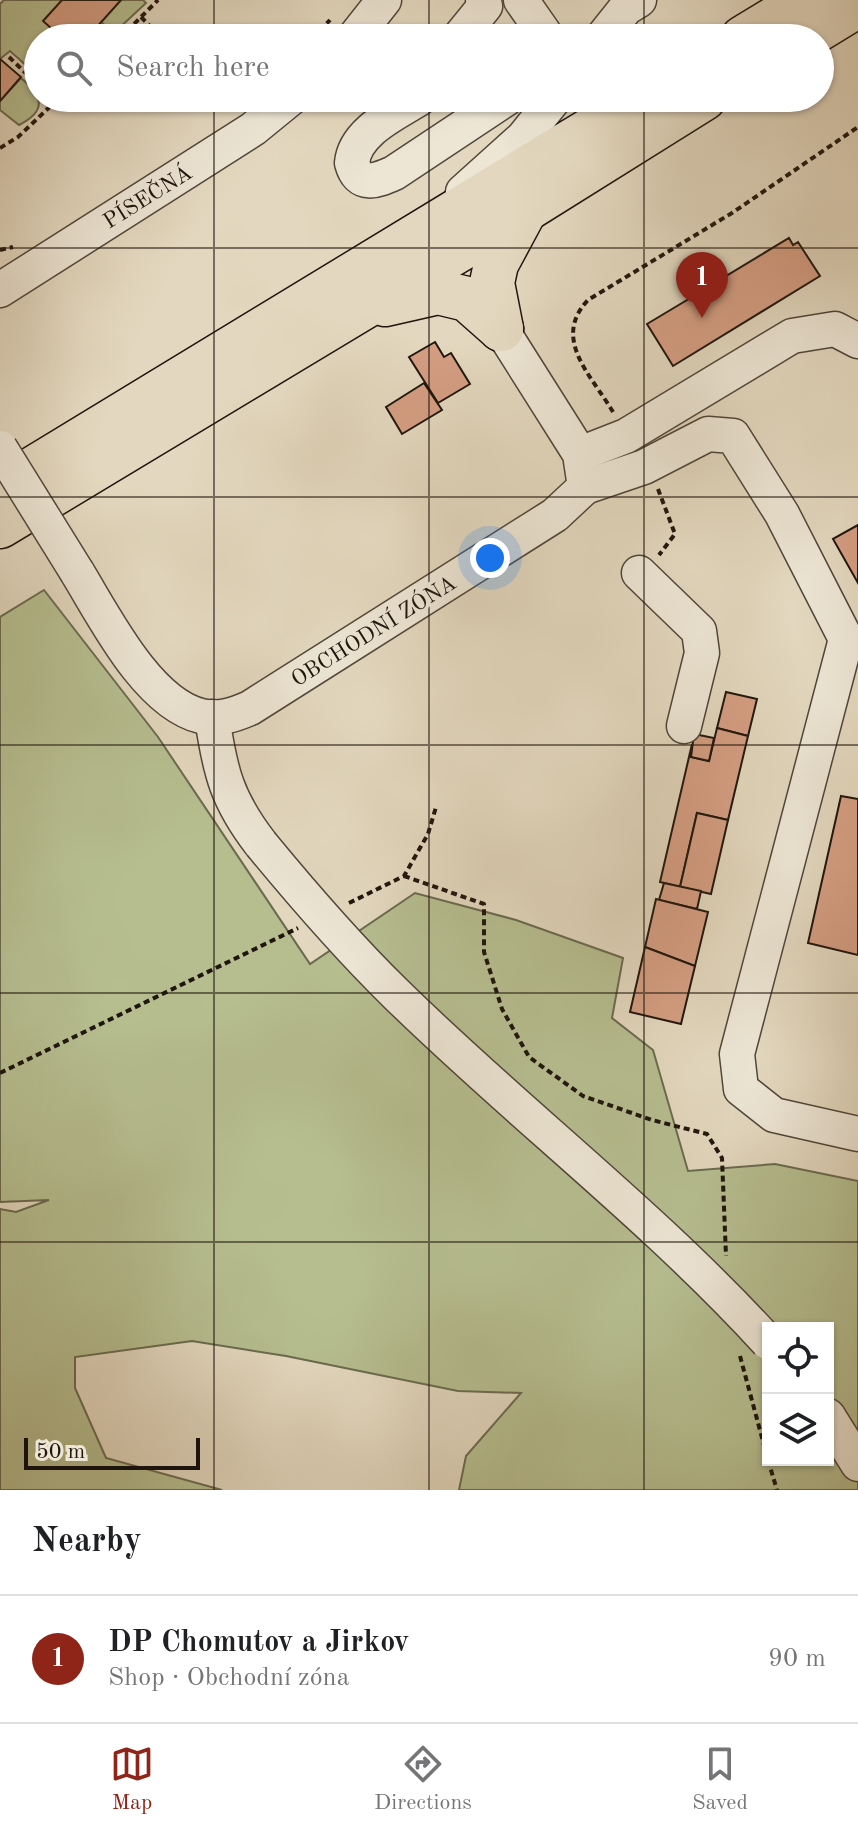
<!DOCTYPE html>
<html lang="en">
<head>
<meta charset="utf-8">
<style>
	body { margin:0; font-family:"Old Standard TT",serif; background:#f6f6f6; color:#202124 }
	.controls { position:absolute; right:24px; bottom:24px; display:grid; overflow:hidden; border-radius:0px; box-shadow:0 2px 6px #0004 }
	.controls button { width:72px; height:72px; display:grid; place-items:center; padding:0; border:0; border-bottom:2px solid #e0e0e0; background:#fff; color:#202124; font:40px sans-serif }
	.scale { position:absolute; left:24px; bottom:20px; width:176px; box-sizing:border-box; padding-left:8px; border:4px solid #1f150e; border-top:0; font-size:22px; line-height:28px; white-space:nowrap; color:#1f150e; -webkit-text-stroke:6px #ede6d5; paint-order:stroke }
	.you { position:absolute; left:490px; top:558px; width:28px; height:28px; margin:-20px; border:6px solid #fff; border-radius:50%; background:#1a73e8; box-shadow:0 0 0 12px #1a73e833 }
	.badge { display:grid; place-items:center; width:52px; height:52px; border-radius:50%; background:#8f2418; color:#fff; font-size:26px; font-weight:700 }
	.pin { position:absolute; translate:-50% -66px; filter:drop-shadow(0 2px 4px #0008) }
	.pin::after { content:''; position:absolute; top:42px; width:28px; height:24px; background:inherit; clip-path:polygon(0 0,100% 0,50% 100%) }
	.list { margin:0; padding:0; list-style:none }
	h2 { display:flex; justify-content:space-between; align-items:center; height:104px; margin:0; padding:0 32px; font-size:34px }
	h2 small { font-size:26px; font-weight:400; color:#757577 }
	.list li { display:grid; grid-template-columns:52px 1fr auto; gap:24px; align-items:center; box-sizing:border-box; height:128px; padding:0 32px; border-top:2px solid #e0e0e0 }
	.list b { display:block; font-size:30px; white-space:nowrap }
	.list p { margin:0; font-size:26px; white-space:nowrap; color:#757577 }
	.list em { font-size:26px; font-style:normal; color:#757577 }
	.icon { flex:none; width:44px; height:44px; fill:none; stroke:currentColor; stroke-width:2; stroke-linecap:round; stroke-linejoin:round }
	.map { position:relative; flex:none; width:858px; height:1490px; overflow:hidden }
	.search { position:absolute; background:#fff; box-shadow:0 2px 6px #0004; left:24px; right:24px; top:24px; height:88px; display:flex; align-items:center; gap:20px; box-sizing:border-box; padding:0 28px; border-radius:44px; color:#757577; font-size:30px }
	.sheet { height:232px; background:#fff }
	nav { display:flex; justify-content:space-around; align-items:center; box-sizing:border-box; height:112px; border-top:2px solid #e0e0e0; background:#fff; font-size:22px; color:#757577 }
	nav a { display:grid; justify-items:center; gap:4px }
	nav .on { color:#8f2418 }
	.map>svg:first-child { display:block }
	.green { fill:#b6be90; stroke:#6a6a4f; stroke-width:2; fill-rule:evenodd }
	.building { fill:#d59e83; stroke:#1f150e; stroke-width:2 }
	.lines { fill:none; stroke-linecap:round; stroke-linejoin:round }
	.minor-casing { stroke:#50463a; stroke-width:37 }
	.highway-casing { stroke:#1f150e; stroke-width:47 }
	.path { stroke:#1f150e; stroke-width:4; stroke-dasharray:6 4; stroke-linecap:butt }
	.minor { stroke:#ede6d5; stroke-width:34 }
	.highway { stroke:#e3d8bf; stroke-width:44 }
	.minor-bridge-casing { stroke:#50463a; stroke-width:37; stroke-linecap:butt }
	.minor-bridge { stroke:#ede6d5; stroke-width:34 }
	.grid { fill:none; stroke:#1f150e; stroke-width:2; stroke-opacity:0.55 }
	.labels { text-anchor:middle; stroke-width:7; stroke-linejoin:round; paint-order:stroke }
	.street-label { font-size:22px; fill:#1f150e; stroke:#ede6d5 }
</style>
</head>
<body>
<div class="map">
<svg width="858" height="1490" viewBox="0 0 858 1490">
	<rect width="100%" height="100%" fill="#e3d8bf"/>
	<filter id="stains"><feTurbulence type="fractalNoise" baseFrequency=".0025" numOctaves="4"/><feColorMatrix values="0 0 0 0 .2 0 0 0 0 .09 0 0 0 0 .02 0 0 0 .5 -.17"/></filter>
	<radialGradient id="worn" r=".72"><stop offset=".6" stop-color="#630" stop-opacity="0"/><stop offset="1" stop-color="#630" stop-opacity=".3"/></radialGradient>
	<g class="green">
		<polygon points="4,0 62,0 62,38 38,38 38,76 10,51 0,59 0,4"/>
		<polygon points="121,0 143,0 146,3 114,33 101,22"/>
		<path d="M21 78C41 95 49 110 19 125L0 110V101Z"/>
		<path d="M44 590 158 737 310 964 415 893 516 920 623 958 612 1018 653 1050 688 1171 775 1164 858 1181V1490H459L466 1456 521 1393 458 1391 286 1356 192 1341 75 1357V1388L106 1458 222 1490H0V1209L16 1212 49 1200 0 1202V617ZM768 1328H828V1460H768Z"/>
	</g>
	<g class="building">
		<polygon points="62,0 121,0 87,38 62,38 43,21"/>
		<polygon points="0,59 21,77 0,101"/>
		<polygon points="789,238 793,245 798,242 820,276 673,366 647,324 702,291 698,285 713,276 716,282"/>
		<polygon points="435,342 444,357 451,353 470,384 438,403 409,357"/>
		<polygon points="424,383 442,410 402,434 386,407"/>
		<polygon points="858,525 858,583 833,539"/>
		<polygon points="726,692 757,699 748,736 717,728"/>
		<polygon points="717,728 748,736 728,820 697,813 680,887 660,882 692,744 691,757 709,761"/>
		<polygon points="694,734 714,738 709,761 691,757"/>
		<polygon points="841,796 858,799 858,955 808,943"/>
		<polygon points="697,813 728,820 711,894 680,887"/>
		<polygon points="664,883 701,891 697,909 659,900"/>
		<polygon points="656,899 708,912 695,966 645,947"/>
		<polygon points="645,947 695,966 681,1024 630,1012"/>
	</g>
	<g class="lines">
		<g class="minor-casing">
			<g id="minor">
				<polyline points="521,0 544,33 537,38"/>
				<polyline points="354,38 384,0"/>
				<polyline points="459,38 485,6 483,0"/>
				<polyline points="602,38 626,8 639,0"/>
				<path d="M420 98C395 114 355 131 352 163 359 188 376 181 394 173L507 98"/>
				<polyline points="463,192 523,138 555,98"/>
				<polyline points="0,290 253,129 291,98"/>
				<polyline points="580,454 626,436 792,336 835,329 858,341"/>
				<polyline points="585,487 644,467 708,434 733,436 782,514 846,639 737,1054 741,1089 774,1115 858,1134"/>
				<path d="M77 572C104 616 147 703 201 716 219 720 234 715 250 708L555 515 585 487 580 454 501 329"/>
				<polyline points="639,573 699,631 702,653 684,726"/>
				<path d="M212 717C220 772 227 800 261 844"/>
				<polyline points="828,1416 858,1464"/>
			</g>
		</g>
		<g class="highway-casing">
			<g id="highway">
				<polyline points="743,38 806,0"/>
				<polyline points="804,38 858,5"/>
				<polyline points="385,304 438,292 467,299 501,329"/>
				<polyline points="501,329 492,283 496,264 525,210"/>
				<polyline points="0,489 643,98"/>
				<polyline points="0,526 525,210 704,98"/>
			</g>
		</g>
		<g class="path">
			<polyline points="141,17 162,38"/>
			<polyline points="99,25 114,38"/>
			<polyline points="120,38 158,0"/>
			<polyline points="313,38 330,20"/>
			<polyline points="9,57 38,85"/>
			<polyline points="0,148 18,137 59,98"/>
			<polyline points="0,250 13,247"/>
			<path d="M613 412C592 376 551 339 588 300L732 213 858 127"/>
			<polyline points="658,489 675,534 659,555"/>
			<polyline points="404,876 484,904 484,952 502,1009 529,1057 583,1096 652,1120 707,1134 722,1158 726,1256"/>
			<polyline points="349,903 404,876 428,834 436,807"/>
			<polyline points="0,1073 298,928"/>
			<polyline points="740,1356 768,1460"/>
			<polyline points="768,1460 777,1490"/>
		</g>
		<use href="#minor" class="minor"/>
		<use href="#highway" class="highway"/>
		<g class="minor-bridge-casing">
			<g id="minor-bridge">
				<polyline points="0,448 77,572"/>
				<path d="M261 844C303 895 347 946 395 993 516 1112 653 1216 768 1342"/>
			</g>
		</g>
		<use href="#minor-bridge" class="minor-bridge"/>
	</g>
	<path class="grid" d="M214 0V38M429 0V38M644 0V38M214 98V1490M429 98V1490M644 98V1490M0 248H858M0 497H858M0 745H858M0 993H858M0 1242H858"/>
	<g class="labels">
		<g class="street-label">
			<text transform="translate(147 196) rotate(-32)" y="8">PÍSEČNÁ</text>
			<text transform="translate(373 630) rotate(-32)" y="8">OBCHODNÍ ZÓNA</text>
		</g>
	</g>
	<rect width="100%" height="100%" filter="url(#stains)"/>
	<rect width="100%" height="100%" fill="url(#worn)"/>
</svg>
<div class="controls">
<button><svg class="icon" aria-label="locate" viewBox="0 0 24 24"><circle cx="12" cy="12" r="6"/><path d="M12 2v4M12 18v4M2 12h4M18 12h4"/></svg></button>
<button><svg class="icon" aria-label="layers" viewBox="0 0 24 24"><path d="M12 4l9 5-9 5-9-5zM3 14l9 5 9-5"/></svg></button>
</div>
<div class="scale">50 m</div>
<div class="you"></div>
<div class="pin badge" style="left:702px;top:318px">1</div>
<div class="search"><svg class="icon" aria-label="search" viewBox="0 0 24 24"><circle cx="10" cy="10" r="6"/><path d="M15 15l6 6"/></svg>Search here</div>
</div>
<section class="sheet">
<h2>Nearby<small></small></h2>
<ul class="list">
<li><span class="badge">1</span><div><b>DP Chomutov a Jirkov</b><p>Shop · Obchodní zóna</p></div><em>90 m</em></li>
</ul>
</section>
<nav>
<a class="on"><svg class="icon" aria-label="map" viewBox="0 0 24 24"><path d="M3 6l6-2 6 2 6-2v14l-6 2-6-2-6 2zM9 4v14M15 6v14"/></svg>Map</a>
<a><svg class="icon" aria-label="directions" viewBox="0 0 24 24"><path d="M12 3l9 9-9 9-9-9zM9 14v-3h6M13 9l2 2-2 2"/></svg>Directions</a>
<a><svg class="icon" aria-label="saved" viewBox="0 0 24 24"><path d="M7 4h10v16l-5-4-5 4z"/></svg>Saved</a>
</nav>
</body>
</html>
